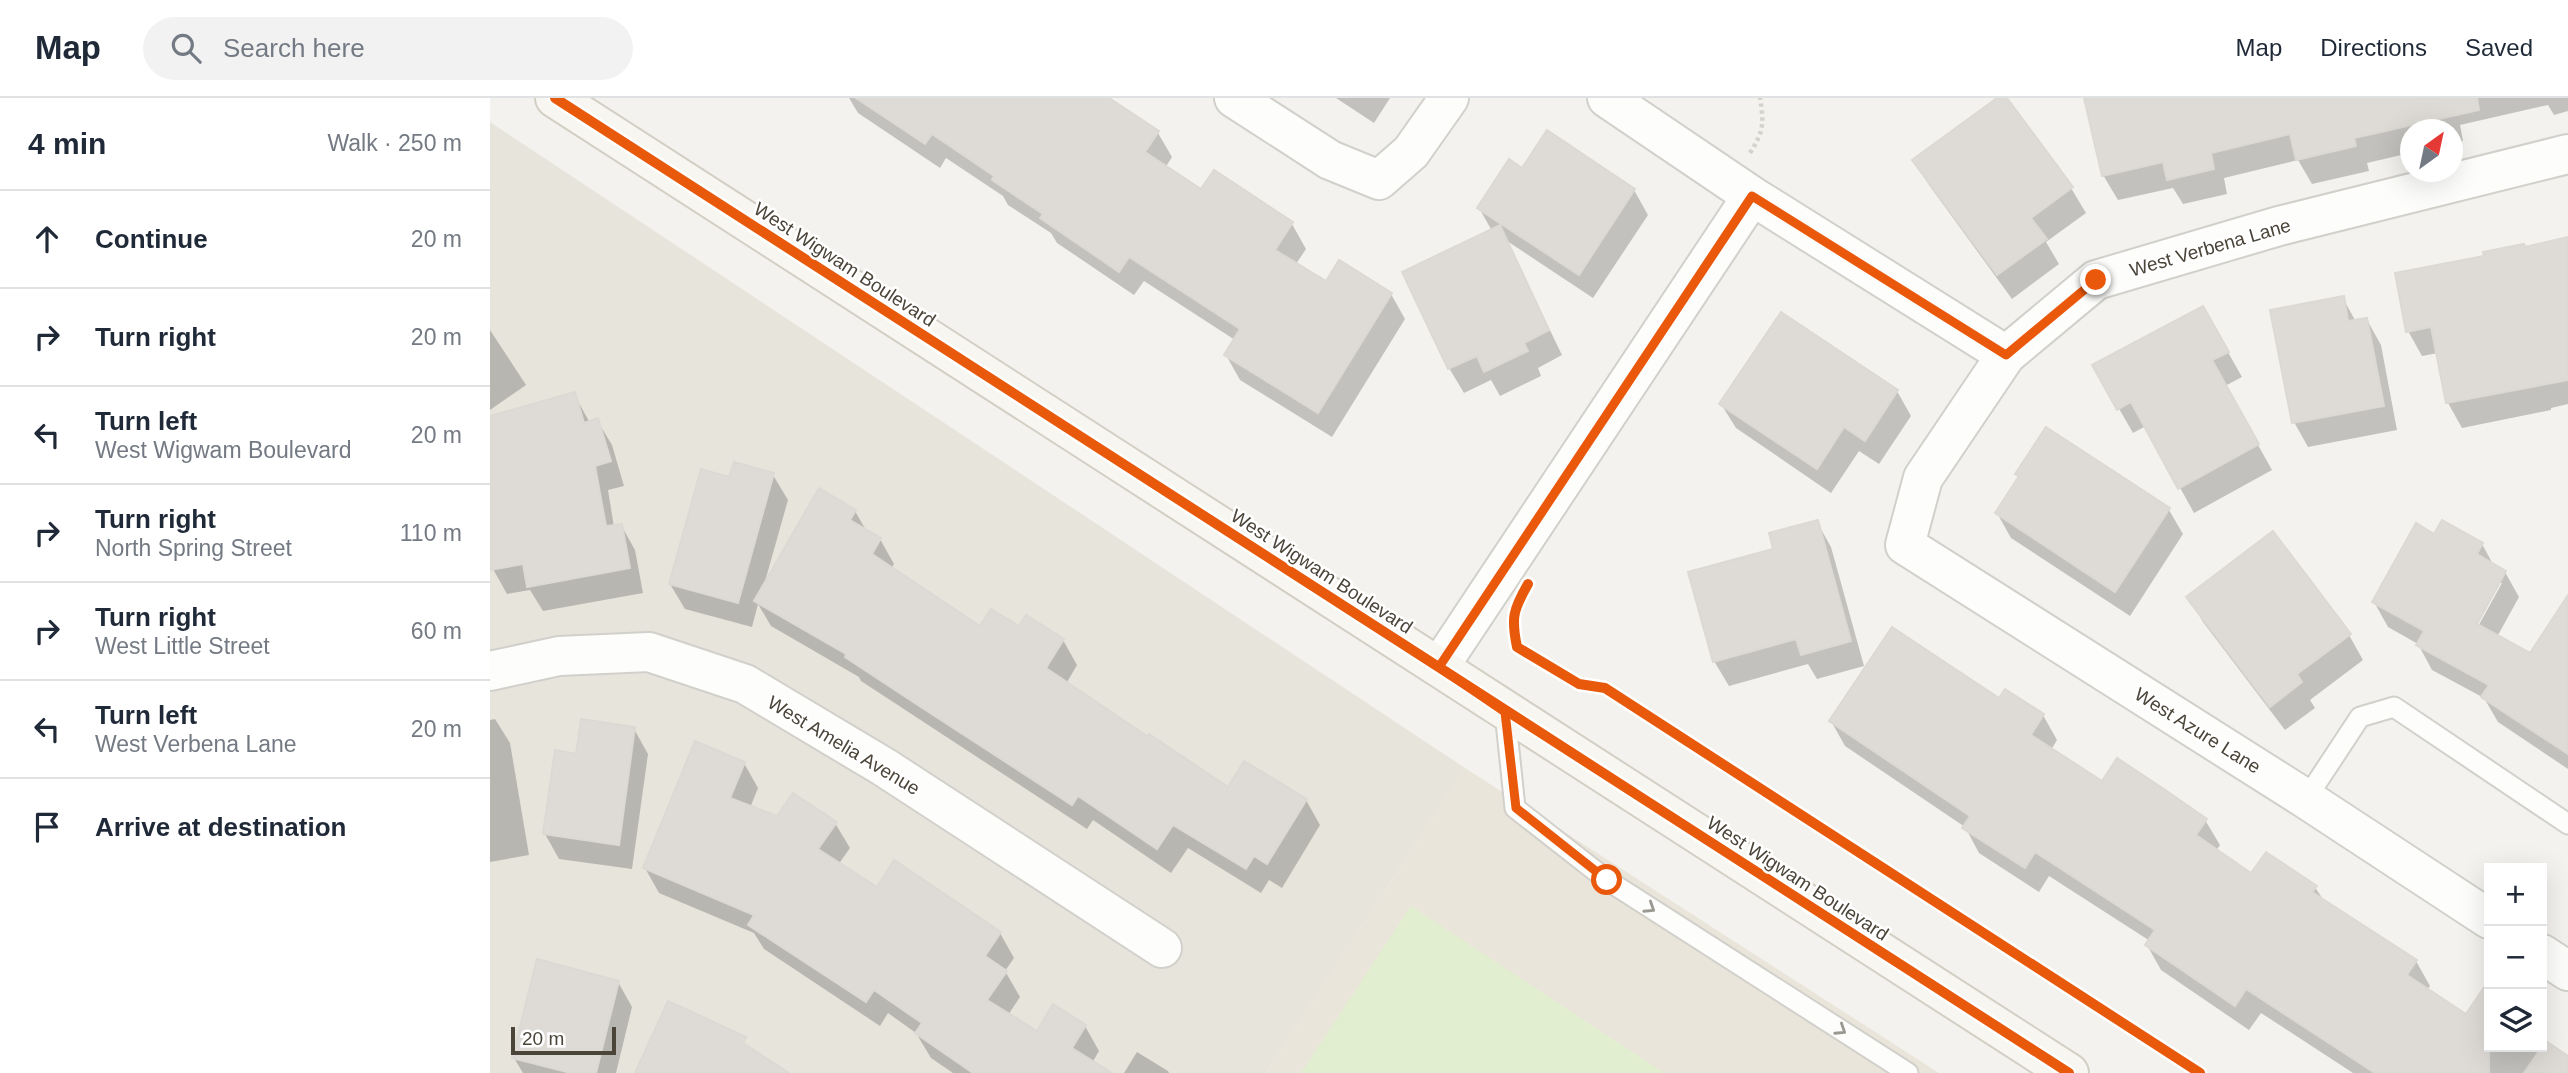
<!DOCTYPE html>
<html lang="en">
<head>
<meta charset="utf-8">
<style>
	body { margin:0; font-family:Arial,sans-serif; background:#f2f2f3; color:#1f2937 }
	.controls { position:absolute; right:21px; bottom:21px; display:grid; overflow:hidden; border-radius:0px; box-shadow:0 7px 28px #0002 }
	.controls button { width:63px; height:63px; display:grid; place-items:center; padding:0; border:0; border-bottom:2px solid #e0e1e3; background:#fff; color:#1f2937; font:35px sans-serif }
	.compass { position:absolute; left:1910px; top:21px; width:63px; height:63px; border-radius:50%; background:#fff; box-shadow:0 7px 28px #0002; rotate:33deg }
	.scale { position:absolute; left:21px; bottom:18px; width:105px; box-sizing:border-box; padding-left:7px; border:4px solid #4b4439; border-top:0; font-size:19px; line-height:24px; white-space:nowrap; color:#4b4439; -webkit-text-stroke:5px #fff; paint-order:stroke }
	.stop { position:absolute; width:21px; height:21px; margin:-16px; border:5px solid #ea580c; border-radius:50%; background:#fff }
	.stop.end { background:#ea580c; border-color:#fff; box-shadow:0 2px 7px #0008 }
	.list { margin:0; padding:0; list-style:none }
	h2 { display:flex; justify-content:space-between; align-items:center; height:91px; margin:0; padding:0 28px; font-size:30px }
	h2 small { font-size:23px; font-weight:400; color:#747a83 }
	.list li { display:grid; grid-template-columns:46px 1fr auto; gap:21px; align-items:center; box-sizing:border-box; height:98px; padding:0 28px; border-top:2px solid #e0e1e3 }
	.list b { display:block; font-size:26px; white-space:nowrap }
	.list p { margin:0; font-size:23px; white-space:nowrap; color:#747a83 }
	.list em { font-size:23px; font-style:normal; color:#747a83 }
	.icon { flex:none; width:38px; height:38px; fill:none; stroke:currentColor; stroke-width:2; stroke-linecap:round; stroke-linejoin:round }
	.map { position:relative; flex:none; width:2078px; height:975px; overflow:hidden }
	header { display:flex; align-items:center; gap:42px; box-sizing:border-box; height:98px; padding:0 35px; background:#fff; border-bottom:2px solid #e0e1e3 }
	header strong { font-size:33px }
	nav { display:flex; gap:38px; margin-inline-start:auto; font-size:24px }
	.search { width:490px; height:63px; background:#f2f2f3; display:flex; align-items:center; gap:18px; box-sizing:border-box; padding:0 24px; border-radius:38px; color:#747a83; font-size:26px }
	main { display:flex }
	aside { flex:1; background:#fff }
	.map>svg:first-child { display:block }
	.residential { fill:#e7e4dc }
	.education { fill:#eae5da }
	.green { fill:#e1eecf }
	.shadow { fill:#0003; fill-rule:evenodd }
	.building { fill:#dedbd6; stroke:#dcd9d4; stroke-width:2 }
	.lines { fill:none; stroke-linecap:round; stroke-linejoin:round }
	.lane-casing { stroke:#d2d0cb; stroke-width:23 }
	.street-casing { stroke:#d2d0cb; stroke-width:42 }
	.secondary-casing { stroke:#d3cfc5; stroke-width:42 }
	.path { stroke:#d3d2cc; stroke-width:4.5; stroke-dasharray:3.5 3.5; stroke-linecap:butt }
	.lane { stroke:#fdfdfc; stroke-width:19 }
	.street { stroke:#fdfdfc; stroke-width:38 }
	.secondary { stroke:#f7f6f1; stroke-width:38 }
	.cycleway-casing { stroke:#fff; stroke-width:15 }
	.cycleway { stroke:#e8590c; stroke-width:10 }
	.oneway { stroke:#9b9791 }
	.route { stroke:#ea580c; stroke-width:9 }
	.labels { text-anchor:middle; stroke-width:5; stroke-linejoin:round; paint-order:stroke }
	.street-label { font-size:19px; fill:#4b4439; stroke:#fff }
</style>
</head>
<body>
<header>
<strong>Map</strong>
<div class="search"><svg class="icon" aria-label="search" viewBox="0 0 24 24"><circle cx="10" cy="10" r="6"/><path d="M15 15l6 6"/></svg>Search here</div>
<nav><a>Map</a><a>Directions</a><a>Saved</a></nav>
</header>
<main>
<aside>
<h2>4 min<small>Walk · 250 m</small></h2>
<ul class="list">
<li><svg class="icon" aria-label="ahead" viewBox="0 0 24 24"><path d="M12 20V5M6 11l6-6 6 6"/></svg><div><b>Continue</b></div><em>20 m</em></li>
<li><svg class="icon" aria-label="right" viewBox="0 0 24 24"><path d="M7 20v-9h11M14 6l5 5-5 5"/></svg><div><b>Turn right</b></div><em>20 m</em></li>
<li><svg class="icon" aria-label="left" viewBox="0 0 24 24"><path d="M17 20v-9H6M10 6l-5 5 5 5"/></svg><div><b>Turn left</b><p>West Wigwam Boulevard</p></div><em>20 m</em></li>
<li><svg class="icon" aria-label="right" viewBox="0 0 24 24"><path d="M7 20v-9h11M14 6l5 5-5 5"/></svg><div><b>Turn right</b><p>North Spring Street</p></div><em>110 m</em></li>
<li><svg class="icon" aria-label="right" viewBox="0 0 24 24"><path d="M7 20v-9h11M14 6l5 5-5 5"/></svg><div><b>Turn right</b><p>West Little Street</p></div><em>60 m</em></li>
<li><svg class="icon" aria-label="left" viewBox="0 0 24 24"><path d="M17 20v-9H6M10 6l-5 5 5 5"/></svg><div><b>Turn left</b><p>West Verbena Lane</p></div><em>20 m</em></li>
<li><svg class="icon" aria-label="arrive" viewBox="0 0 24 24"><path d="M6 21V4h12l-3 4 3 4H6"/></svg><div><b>Arrive at destination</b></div></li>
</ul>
</aside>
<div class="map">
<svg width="2078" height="975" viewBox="0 0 2078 975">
	<rect width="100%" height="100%" fill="#f4f2ee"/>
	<polygon class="residential" points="0,24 975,670 776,975 0,975"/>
	<polygon class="education" points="975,670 1449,975 776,975"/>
	<polygon class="green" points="921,808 1174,975 811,975"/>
	<g class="shadow">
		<polygon points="359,0 610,0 668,35 682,59 675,70 711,94 802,126 816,151 806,166 837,186 901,196 915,221 842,339 750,282 736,257 745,242 654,183 644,197 567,145 561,135 518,107 513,98 456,60 450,70 368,15"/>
		<polygon points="846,0 900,0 884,25"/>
		<polygon points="1510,0 1515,0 1581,90 1596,115 1556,144 1569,166 1522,201 1439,87 1424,62"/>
		<polygon points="1595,0 2078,0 2078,13 2064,17 2058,7 1970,27 1973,43 1962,45 1962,32 1920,32 1920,55 1877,65 1879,73 1822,86 1808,62 1734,80 1737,96 1693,106 1683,90 1628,102 1613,77"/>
		<polygon points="1032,73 1144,92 1158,117 1103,200 1017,143 1072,257 1048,270 1051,278 1010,298 1001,282 974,295 959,270 1002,133 989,110"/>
		<polygon points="2078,141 2078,306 2061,310 2061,312 1972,330 1958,305 1948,255 1932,258 1918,233 1996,159"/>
		<polygon points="1853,200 1866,224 1877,222 1891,247 1907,332 1818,349 1804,324"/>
		<polygon points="1713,210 1752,279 1735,288 1782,372 1704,415 1656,328 1643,335 1604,267"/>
		<polygon points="0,232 36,287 0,312"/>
		<polygon points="1407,293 1421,318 1389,366 1369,353 1341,395 1246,330 1231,306"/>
		<polygon points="84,296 100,325 107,322 122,347 134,388 118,392 124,429 131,427 145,452 153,495 53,513 40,492 17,496 3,471 0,458 0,320"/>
		<polygon points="1527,376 1679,412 1693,436 1640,518 1521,440 1507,415 1530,380"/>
		<polygon points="283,377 298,402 274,487 365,413 377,434 390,441 404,466 401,471 491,531 529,531 573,542 587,567 576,586 739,692 816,702 830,727 792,790 779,782 771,795 698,750 681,775 603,722 597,731 371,583 369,579 281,528 268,506 262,529 195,511 180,486 241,381"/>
		<polygon points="1327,424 1341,449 1374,568 1327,581 1318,566 1239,588 1224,563 1285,452"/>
		<path d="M1945 438 1992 446 2004 468 2015 474 2029 499 2007 539 2040 557 2078 500V671L2008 624 1994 600 1942 572 1928 546 1898 529 1884 504ZM2008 485H2012L1985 534 1981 533Z"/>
		<polygon points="1699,499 1859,537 1873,562 1820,602 1825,610 1795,632 1713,524"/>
		<polygon points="1510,603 1553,617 1567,642 1561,652 1613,686 1715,722 1730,747 1726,753 1762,778 1825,789 1834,803 1926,863 1940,888 1937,892 1977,919 1991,897 1999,902 1999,949 2052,949 2052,942 2078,960 2078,975 1863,975 1771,915 1759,932 1671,872 1657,847 1660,843 1559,778 1549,794 1489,755 1475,729 1355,648 1341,623"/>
		<polygon points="5,621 20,645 39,757 0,764 0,622"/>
		<polygon points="144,631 158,656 142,771 69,761 55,736 87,658"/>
		<polygon points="254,665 268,690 260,710 288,720 345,725 360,750 348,767 387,792 404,765 510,835 524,860 515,873 530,899 518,917 548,935 595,928 609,953 602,965 618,975 463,975 441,960 426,935 398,915 390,928 274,851 264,835 169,795 155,770"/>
		<polygon points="128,884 142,909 126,975 33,975 24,960"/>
		<polygon points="647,954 678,973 679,975 634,975"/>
	</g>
	<g class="building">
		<polygon points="366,0 619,0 669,33 655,54 711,91 724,72 803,124 785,152 836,183 849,162 902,195 828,315 734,257 750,231 639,159 629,174 550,120 553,116 502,82 504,78 442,36 435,46"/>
		<polygon points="1507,0 1517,0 1583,89 1541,120 1557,141 1507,177 1422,62"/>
		<polygon points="1594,0 1987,0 1989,12 1864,40 1866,48 1806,62 1800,36 1721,55 1724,71 1677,82 1673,64 1612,78"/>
		<polygon points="1057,32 1145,91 1089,177 987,110 1019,61 1032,70"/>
		<polygon points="1010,127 1059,232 1034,245 1038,253 994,274 987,258 958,271 912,174"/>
		<polygon points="2078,139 2078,282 1956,305 1941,229 1916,234 1905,175 1994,158 1993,154 2034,146 2035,149"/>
		<polygon points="1854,198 1858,223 1877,220 1894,308 1802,325 1780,212"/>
		<polygon points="1713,208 1739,254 1722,262 1769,346 1688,391 1641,304 1627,312 1602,267"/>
		<polygon points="1291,214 1408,292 1375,343 1354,329 1327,371 1229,306"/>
		<polygon points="85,294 94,325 108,320 121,363 105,368 116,428 132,426 140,470 37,489 33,466 0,472 0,318"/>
		<polygon points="1556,329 1680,410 1625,494 1505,415 1529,378 1525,376"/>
		<polygon points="244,364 284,375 248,505 179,486 211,371 239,379"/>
		<polygon points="329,390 366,412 360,422 391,440 382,456 490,528 501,511 529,528 536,517 574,541 556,570 657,638 659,636 738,689 754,663 817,701 777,766 764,758 756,771 683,727 667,751 588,698 582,707 437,613 355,559 356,556 264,503"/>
		<polygon points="1328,422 1361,543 1311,557 1306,541 1223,564 1198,474 1283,451 1279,435"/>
		<polygon points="1952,422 1993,445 1987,456 2016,473 1987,526 2040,555 2078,497 2078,656 1991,599 1999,587 1926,547 1934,533 1882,504 1926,425 1944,436"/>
		<polygon points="1783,433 1861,536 1807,576 1812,584 1780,609 1696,499"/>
		<polygon points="1402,529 1509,600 1515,591 1554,616 1541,637 1612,683 1627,660 1674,691 1717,721 1706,737 1761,775 1776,754 1827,788 1822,794 1927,862 1917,877 1976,916 1999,882 1999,975 1885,975 1756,891 1745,908 1655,847 1665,832 1545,754 1535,770 1472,730 1480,718 1339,623"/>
		<polygon points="91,621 145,629 129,747 53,736 65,652 86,656"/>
		<polygon points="205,643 255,664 240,700 287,718 303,695 347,724 328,751 387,789 404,762 511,834 495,858 517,873 497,902 547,933 563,906 596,927 582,950 622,975 483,975 425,935 432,925 384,892 376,904 258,827 264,817 153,770"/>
		<polygon points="47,861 129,883 106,975 81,975 22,960"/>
		<polygon points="178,903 256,939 253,945 299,975 145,975"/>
		<polygon points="2056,943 2078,958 2078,975 2034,975"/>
	</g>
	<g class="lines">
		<g class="lane-casing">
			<g id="lane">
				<polyline points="1015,614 1025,710 1117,782 1418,975"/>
				<polyline points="1816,701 1870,619 1904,609 2078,726"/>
			</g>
		</g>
		<g class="street-casing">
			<g id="street">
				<polyline points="744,0 840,62 889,82 921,54 959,0"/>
				<polyline points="1117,0 1262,98 1516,257"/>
				<polyline points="949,569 1262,98"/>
				<polyline points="0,573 69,558 159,554 255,586 394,669 672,850"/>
				<polyline points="1999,821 1816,701 1415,447 1433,380 1516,257 1606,182 1789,128 2078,56"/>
				<polyline points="2052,856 2078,873"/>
			</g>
		</g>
		<g class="secondary-casing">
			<polyline id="secondary" points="65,0 1579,975"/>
		</g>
		<path class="path" d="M1260 55C1274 33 1274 25 1270 0"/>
		<use href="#lane" class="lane"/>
		<use href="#street" class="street"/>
		<use href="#secondary" class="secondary"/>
		<g class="cycleway-casing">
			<g id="cycleway">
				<polyline points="65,0 1579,975"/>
				<path d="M1038 486C1023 512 1021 520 1027 549L1089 586 1115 590 1710 975"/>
			</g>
		</g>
		<use href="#cycleway" class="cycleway"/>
	</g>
	<defs><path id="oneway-chevron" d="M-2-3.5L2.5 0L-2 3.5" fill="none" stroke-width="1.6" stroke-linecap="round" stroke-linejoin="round" transform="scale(1.75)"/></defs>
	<g class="oneway">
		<use href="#oneway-chevron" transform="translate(1160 810) rotate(33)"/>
		<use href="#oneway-chevron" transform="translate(1351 932) rotate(33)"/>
	</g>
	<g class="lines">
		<polyline class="route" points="1117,782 1026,710 1015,614 949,569 1262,98 1516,257 1606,182"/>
	</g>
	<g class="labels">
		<g class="street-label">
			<text transform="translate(1720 149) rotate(-16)" y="7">West Verbena Lane</text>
			<text transform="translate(355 166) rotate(33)" y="7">West Wigwam Boulevard</text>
			<text transform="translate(832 473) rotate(33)" y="7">West Wigwam Boulevard</text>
			<text transform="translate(1708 632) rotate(32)" y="7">West Azure Lane</text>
			<text transform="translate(354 647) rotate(31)" y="7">West Amelia Avenue</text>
			<text transform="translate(1308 780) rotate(33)" y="7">West Wigwam Boulevard</text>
		</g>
	</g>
</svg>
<div class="controls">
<button>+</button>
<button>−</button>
<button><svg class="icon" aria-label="layers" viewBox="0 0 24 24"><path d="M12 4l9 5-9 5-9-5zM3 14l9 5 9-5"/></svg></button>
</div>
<svg class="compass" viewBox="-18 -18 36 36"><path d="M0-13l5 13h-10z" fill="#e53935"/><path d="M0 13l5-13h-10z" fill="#747a83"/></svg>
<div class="scale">20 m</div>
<div class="stop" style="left:1117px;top:782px"></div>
<div class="stop end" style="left:1606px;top:182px"></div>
</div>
</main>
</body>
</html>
